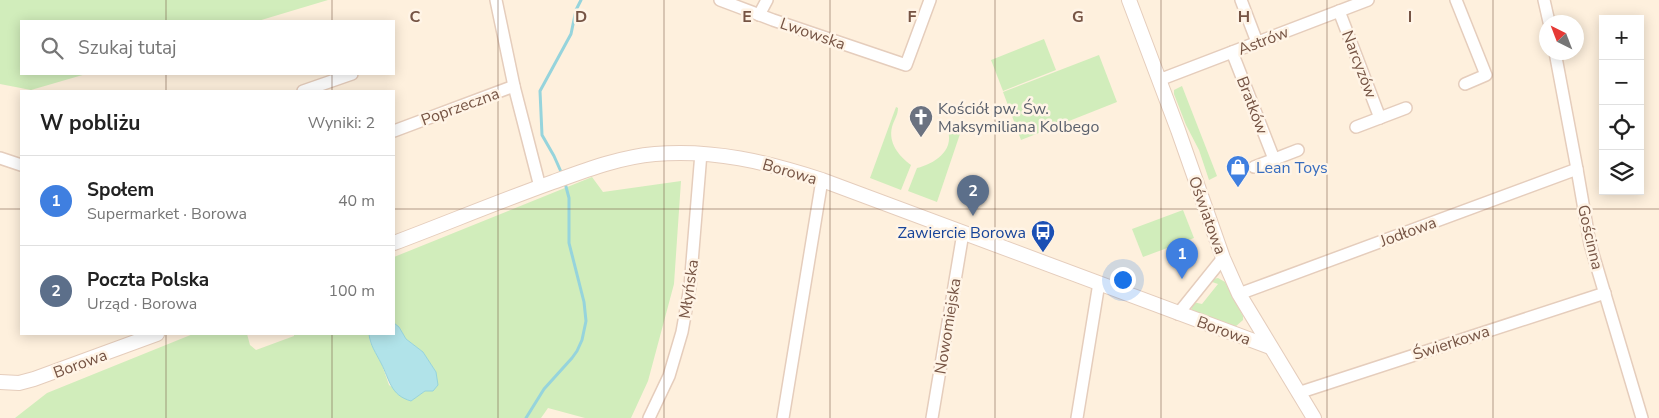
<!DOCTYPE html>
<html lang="pl">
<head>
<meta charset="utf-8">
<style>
	body { margin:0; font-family:"Nunito Sans",sans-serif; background:#f2f2f2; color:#222 }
	.controls { position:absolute; right:15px; top:15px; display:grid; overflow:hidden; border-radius:0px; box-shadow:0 2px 12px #0003 }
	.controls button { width:45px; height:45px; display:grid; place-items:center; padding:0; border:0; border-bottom:1px solid #e0e0e0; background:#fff; color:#222; font:25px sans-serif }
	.compass { position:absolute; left:1539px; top:15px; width:45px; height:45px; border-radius:50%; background:#fff; box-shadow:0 2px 12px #0003; rotate:318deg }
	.you { position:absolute; left:1122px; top:279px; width:18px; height:18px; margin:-12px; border:4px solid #fff; border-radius:50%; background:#1a73e8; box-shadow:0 0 0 8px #1a73e833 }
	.badge { display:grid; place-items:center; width:32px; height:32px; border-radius:50%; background:#111827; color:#fff; font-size:16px; font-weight:700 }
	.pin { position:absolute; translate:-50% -41px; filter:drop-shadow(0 1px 2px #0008) }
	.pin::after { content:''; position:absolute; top:26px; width:18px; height:15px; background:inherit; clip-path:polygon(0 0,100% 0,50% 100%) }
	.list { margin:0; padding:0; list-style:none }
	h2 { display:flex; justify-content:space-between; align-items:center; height:65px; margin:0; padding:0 20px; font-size:21px }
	h2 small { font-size:16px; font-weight:400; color:#767676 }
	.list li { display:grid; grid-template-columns:32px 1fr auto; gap:15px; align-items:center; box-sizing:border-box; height:90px; padding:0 20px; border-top:1px solid #e0e0e0 }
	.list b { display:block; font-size:19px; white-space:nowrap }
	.list p { margin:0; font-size:16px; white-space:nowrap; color:#767676 }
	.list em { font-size:16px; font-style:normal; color:#767676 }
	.icon { flex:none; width:28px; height:28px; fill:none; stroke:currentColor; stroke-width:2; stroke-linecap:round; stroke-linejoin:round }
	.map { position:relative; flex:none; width:1659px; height:418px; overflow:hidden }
	.search { position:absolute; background:#fff; box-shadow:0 2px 12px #0003; left:20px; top:20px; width:375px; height:55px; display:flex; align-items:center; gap:12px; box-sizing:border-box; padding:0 18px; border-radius:0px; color:#767676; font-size:19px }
	.panel { position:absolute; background:#fff; box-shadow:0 2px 12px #0003; left:20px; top:90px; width:375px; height:245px; border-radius:0px }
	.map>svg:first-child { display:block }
	.green { fill:#d1edbb }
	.water { fill:#b1e3e9; stroke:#96d4dc }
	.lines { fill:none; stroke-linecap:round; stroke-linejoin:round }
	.stream { stroke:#96d4dc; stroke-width:3 }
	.minor-casing { stroke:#e5cdbc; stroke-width:14 }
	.tertiary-casing { stroke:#e5cdbc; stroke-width:16 }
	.minor { stroke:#fff; stroke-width:11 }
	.tertiary { stroke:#fff; stroke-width:14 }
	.grid { fill:none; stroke:#765444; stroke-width:1; stroke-opacity:0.55 }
	.labels { text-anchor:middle; stroke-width:5; stroke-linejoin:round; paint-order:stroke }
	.street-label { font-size:16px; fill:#765444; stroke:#fff4e6 }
	.worship-label { font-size:16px; fill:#5b616d; stroke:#fff4e6; text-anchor:start }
	.shop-label { font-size:16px; fill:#366cbe; stroke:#fff4e6; text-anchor:start }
	.transit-label { font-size:16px; fill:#164399; stroke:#fff4e6; text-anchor:end }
	.grid-label { font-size:16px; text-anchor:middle; font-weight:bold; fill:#765444; stroke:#fff4e6; stroke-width:5; stroke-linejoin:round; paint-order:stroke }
</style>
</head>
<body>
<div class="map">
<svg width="1659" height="418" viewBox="0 0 1659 418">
	<rect width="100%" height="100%" fill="#fef0dd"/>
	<g class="green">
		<polygon points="0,0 328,0 258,21 21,21 21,74 86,74 31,90 0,84"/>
		<polygon points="1044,39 1056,70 1003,91 991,60"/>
		<polygon points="1099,55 1117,102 1021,140 1003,92"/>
		<polygon points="1182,86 1217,176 1209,180 1199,150 1186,125 1174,94 1174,90"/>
		<path d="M896 107 898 108C898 115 894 120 892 127 888 143 899 156 911 165L901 190 870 178Z"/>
		<path d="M954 123 963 125 937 202 908 191 917 168C934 164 954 151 948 131Z"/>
		<polygon points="592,177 603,192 681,181 674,284 648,381 631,418 585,418 548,408 541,418 15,418 47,393 193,334 247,334 250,345 256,350 294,336 294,334 369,334 370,342 382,365 389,385 411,401 425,391 436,372 423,352 406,339 399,327 394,323 394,257"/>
		<polygon points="1183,210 1194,238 1143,257 1132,229"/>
		<polygon points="1218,278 1225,282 1243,316 1243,320 1235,327 1192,312 1191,306 1193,302 1202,304 1218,284 1209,281 1213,279"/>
	</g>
	<path class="water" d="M394 323 399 327 406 339 423 352 436 372 438 385 433 391H425L411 401C390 395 390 380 381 363 376 353 370 345 369 334H394Z"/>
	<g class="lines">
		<g class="stream">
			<polyline points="562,174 554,156 542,135 540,91 571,34 576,10 581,0"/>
			<polyline points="526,418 544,389 572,358 577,351 582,340 586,321 584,302 569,243 569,198 565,183"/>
		</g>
		<g class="minor-casing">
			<g id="minor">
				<polyline points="496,0 514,86 540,187"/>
				<polyline points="720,0 773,20 906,65 930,0"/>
				<polyline points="1241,0 1257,42"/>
				<polyline points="1456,0 1486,75 1465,84"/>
				<polyline points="1544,0 1549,22"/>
				<polyline points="1339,11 1380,118"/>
				<polyline points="759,15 767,0"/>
				<polyline points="1232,52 1274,159"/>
				<polyline points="1555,52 1577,169 1590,244 1642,418"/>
				<polyline points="1159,80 1368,0"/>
				<polyline points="303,91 352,74"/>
				<polyline points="1356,127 1406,108"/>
				<polyline points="394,131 514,86"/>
				<polyline points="0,158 21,165"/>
				<polyline points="1254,167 1298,150"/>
				<polyline points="1239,294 1577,169"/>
				<polyline points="1178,314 1223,258"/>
				<polyline points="1298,393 1605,293"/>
				<polyline points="649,418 669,376 682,332 690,287 701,153"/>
				<polyline points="783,418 822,180"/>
				<polyline points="932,418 963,233"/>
				<polyline points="1077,418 1099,283"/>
			</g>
		</g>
		<g class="tertiary-casing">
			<g id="tertiary">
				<polyline points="1129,0 1178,130 1223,258 1239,294 1314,418"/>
				<path d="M394 243C447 223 500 201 553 182 586 170 620 157 655 154 713 149 767 162 822 180L1270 347"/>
				<polyline points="0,382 19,383 34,379 157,334"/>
			</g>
		</g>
		<use href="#minor" class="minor"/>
		<use href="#tertiary" class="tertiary"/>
	</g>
	<path class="grid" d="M166 0V21M332 0V21M498 0V418M664 0V418M830 0V418M995 0V418M1161 0V418M1327 0V418M1493 0V418M166 74V91M332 74V91M0 209H21M394 209H1659M166 334V418M332 334V418"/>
	<defs>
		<g id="church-pin" transform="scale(1.25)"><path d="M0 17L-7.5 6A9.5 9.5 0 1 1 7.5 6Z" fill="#6b7280" stroke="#fff4e6"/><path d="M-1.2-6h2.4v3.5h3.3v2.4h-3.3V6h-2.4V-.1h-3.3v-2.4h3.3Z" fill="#fff"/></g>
		<g id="shop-pin" transform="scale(1.25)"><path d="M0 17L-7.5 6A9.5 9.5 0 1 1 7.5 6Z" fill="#3f7fe0" stroke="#fff4e6"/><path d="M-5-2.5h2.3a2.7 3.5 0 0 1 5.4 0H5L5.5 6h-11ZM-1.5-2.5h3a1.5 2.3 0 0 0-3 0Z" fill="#fff"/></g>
		<g id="bus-pin" transform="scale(1.25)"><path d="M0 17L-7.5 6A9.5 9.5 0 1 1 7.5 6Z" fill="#1a4fb4" stroke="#fff4e6"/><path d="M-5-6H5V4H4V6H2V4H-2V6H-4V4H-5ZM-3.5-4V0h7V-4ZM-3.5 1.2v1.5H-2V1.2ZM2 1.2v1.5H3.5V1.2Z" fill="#fff"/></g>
	</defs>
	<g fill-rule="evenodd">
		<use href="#church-pin" x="921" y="117"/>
		<use href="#shop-pin" x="1238" y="167"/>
		<use href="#bus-pin" x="1043" y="232"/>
	</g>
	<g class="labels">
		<g class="street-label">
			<text transform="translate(813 33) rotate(19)" y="6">Lwowska</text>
			<text transform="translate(1263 40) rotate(-21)" y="6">Astrów</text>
			<text transform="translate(1360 64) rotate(69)" y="6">Narcyzów</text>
			<text transform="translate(1253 105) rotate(69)" y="6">Bratków</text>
			<text transform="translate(460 106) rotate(-20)" y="6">Poprzeczna</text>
			<text transform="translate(790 171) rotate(16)" y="6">Borowa</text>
			<text transform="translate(1208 215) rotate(70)" y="6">Oświatowa</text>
			<text transform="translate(1408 231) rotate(-20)" y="6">Jodłowa</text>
			<text transform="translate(1591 237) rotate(77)" y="6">Gościnna</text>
			<text transform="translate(688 289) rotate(-82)" y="6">Młyńska</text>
			<text transform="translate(947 326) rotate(-81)" y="6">Nowomiejska</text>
			<text transform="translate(1224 330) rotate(20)" y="6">Borowa</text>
			<text transform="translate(1451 342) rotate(-18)" y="6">Świerkowa</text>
			<text transform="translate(80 363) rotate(-20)" y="6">Borowa</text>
		</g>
		<g class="worship-label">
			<text x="938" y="114">Kościół pw. Św.<tspan x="938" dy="18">Maksymiliana Kolbego</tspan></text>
		</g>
		<g class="shop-label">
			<text x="1256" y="173">Lean Toys</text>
		</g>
		<g class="transit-label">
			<text x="1026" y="238">Zawiercie Borowa</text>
		</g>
	</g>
	<g class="grid-label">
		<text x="415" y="22">C</text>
		<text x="581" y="22">D</text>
		<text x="747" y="22">E</text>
		<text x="912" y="22">F</text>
		<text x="1078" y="22">G</text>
		<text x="1244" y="22">H</text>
		<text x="1410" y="22">I</text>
	</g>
</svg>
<div class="controls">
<button>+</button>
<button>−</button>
<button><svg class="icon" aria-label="locate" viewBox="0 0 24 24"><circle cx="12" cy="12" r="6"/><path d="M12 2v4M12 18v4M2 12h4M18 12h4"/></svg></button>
<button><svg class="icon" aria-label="layers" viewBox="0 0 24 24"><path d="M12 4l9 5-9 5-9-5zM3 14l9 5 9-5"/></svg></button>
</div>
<svg class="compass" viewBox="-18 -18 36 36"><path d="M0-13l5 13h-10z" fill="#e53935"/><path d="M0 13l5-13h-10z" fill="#767676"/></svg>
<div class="you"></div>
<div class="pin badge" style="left:1182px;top:279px;background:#3f7fe0">1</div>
<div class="pin badge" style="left:973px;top:216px;background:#5c6f8a">2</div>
<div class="search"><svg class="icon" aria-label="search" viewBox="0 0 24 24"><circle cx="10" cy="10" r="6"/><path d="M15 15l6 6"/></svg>Szukaj tutaj</div>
<section class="panel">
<h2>W pobliżu<small>Wyniki: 2</small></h2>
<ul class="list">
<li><span class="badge" style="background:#3f7fe0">1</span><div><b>Społem</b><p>Supermarket · Borowa</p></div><em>40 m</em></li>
<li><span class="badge" style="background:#5c6f8a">2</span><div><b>Poczta Polska</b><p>Urząd · Borowa</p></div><em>100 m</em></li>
</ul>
</section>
</div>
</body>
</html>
